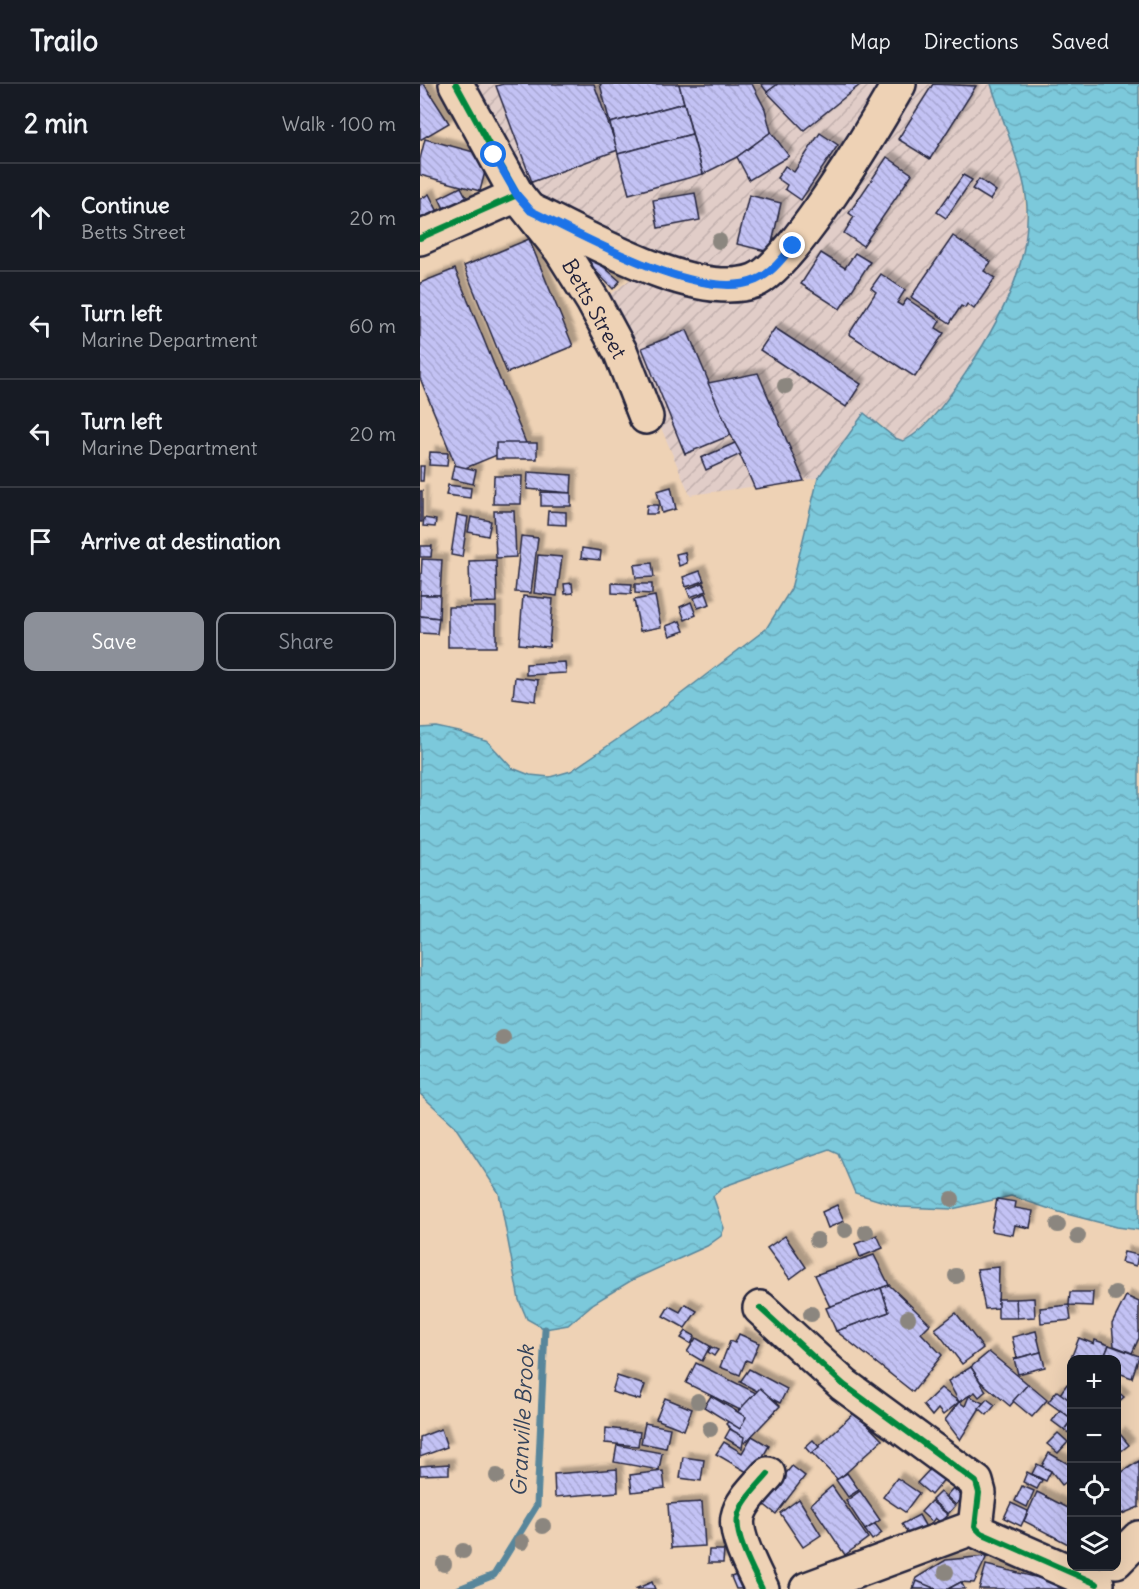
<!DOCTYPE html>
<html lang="en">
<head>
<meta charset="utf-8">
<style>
	body { margin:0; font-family:Delius,sans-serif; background:#20242c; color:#f1f3f6 }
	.controls { position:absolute; right:18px; bottom:18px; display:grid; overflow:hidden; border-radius:12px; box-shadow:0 6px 24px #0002 }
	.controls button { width:54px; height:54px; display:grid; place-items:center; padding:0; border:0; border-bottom:2px solid #363941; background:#171b24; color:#f1f3f6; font:30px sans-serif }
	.stop { position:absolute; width:18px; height:18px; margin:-14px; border:4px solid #1a73e8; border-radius:50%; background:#fff }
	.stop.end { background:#1a73e8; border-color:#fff; box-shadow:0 2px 6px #0008 }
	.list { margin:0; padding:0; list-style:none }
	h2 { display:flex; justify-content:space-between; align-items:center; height:78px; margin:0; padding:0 24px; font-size:26px }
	h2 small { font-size:20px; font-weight:400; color:#9ea1a6 }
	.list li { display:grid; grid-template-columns:39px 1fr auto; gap:18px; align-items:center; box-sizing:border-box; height:108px; padding:0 24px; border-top:2px solid #363941 }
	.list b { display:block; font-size:22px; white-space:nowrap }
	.list p { margin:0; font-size:20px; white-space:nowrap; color:#9ea1a6 }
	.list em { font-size:20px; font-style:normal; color:#9ea1a6 }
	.actions { display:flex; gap:12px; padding:18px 24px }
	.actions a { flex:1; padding:14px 0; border:2px solid #8c9099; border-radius:12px; text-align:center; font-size:21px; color:#8c9099 }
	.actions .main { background:#8c9099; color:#fff }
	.icon { flex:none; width:33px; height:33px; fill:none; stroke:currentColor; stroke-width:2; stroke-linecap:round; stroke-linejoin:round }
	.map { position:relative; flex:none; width:719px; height:1505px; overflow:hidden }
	header { display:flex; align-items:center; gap:36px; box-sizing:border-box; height:84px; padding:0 30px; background:#171b24; border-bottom:2px solid #363941 }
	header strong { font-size:28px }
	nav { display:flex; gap:33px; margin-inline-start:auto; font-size:21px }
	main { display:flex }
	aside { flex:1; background:#171b24 }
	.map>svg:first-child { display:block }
	.industrial { fill:url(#industrial-furrows) }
	.water { fill:url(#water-waves); stroke:#58869b; stroke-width:1.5 }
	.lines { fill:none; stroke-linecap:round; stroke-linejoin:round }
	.stream { stroke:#58869b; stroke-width:7 }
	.building { fill:url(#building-back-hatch); stroke:#22223b; stroke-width:1.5; filter:url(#shadow) }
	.minor-casing { stroke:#22223b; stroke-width:38 }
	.minor { stroke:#eed2b5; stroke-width:33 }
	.cycleway-casing { stroke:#eed2b5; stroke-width:10 }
	.cycleway { stroke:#00873e; stroke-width:6 }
	.tree { fill:#8b867f }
	.route { stroke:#1a73e8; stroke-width:8 }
	.labels { text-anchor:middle; stroke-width:5; stroke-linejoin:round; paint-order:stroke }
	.street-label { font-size:21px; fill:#22223b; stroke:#eed2b5 }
	.water-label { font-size:22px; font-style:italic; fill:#34435b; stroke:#eed2b5 }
</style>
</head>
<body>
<header>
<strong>Trailo</strong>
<nav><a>Map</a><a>Directions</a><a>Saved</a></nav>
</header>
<main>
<aside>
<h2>2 min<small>Walk · 100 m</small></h2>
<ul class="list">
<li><svg class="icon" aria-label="ahead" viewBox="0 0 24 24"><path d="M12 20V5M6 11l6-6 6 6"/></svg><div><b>Continue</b><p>Betts Street</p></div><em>20 m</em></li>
<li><svg class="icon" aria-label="left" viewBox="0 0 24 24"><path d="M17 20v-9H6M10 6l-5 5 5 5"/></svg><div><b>Turn left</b><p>Marine Department</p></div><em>60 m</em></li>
<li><svg class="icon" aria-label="left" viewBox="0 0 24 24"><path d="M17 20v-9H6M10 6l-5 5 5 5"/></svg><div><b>Turn left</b><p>Marine Department</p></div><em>20 m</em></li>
<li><svg class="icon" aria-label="arrive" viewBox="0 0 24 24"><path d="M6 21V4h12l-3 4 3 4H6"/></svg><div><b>Arrive at destination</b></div></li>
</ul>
<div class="actions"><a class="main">Save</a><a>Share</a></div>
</aside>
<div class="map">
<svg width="719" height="1505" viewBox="0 0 719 1505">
	<defs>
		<pattern id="industrial-furrows" width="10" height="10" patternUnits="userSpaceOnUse" patternTransform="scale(1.5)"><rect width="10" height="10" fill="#e1cdc8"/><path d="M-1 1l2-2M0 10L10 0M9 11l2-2" fill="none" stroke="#c1b0ad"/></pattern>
		<pattern id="water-waves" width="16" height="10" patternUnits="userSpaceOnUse" patternTransform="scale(1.5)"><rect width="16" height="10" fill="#7cc9db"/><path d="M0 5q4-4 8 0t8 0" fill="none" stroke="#6bacbd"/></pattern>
		<pattern id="building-back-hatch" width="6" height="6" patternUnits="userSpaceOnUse" patternTransform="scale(1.5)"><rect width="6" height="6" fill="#c3c2f4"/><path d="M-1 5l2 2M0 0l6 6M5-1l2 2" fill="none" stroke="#a7a6d2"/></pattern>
		<filter id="shadow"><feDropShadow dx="5.5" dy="-5.5" stdDeviation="1.5" flood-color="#0004"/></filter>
	</defs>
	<rect width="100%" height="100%" fill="#eed2b5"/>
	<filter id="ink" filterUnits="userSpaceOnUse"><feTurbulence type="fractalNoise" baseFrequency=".0167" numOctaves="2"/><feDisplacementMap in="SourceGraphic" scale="12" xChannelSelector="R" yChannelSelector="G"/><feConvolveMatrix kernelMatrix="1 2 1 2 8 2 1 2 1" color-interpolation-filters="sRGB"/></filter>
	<g filter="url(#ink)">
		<polygon class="industrial" points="44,0 571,0 603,98 607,149 593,206 568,254 531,311 493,353 483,357 475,354 458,338 412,373 398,394 270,411 200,249 177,221 227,182 113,108"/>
		<path class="water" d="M571 0H719V1146L697 1143 639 1128 591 1112 532 1125 480 1123 435 1109 418 1069 409 1065 305 1102 293 1112 304 1144 301 1152 287 1162 212 1196 174 1219 148 1241 125 1245 107 1235 99 1216 79 1109 34 1041 0 1010V644L16 643 39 648 68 658 92 684 110 691 130 693 151 687 240 626 346 545 371 505 398 394 444 329 475 354 483 357C507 347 532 309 547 287 583 231 620 165 603 96 594 63 581 32 571 0Z"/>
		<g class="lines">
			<polyline class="stream" points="39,1505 74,1491 117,1421 125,1245"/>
		</g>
		<g class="building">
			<polygon points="0,0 4,0 29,39 0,56"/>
			<polygon points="83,0 174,0 198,66 112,98 76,2"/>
			<polygon points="180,0 259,0 264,19 190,39"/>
			<polygon points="259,0 332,0 345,25 351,48 317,73 283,90"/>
			<polygon points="341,0 358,0 347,8"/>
			<polygon points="358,0 441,0 384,46 347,8"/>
			<polygon points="513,0 556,2 510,75 478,55"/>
			<polygon points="264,19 272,50 198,70 190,39"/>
			<polygon points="351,48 369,72 329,96 317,73"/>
			<polygon points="400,49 418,61 381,116 365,105 367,101 357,94 365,82 374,88"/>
			<polygon points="272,50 283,90 209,110 198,70"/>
			<polygon points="5,55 69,72 60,107 0,91 0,75"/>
			<polygon points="467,73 492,90 443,162 424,149 434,133 429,129"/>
			<polygon points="543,91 552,96 526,134 517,128"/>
			<polygon points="559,95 576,107 570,116 552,105"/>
			<polygon points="41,103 49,118 26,129 19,114"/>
			<polygon points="275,109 280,136 238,144 233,116"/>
			<polygon points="9,110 21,134 0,145 0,115"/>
			<polygon points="329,111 361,119 350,168 317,160"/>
			<polygon points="533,152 571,178 564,187 575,194 554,225 547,220 545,224 541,222 530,239 491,213"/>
			<polygon points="109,155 153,262 87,289 44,182"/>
			<polygon points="168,169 200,197 193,205 164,175"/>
			<polygon points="401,169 425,184 435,169 450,178 420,225 381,200"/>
			<polygon points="35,185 106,359 38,387 0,294 0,199"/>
			<polygon points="461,190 485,206 477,219 482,222 487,215 520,237 516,244 524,249 495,293 429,250 456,208 451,204"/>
			<polygon points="355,244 441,300 426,323 340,266"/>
			<polygon points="267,246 311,351 265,370 222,264"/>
			<polygon points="338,289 384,397 335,405 288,299"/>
			<rect x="76" y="359" width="41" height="16"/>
			<polygon points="315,359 321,370 286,386 281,374"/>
			<polygon points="10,368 28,369 27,382 9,381"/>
			<polygon points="34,381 56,386 53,400 31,395"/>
			<polygon points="0,382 4,382 3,397 0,397"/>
			<polygon points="108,388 152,391 151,409 107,405"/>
			<polygon points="74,392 102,392 101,420 73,420"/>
			<polygon points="28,401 51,404 50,414 26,411"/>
			<polygon points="251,403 256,425 242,429 237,407"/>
			<rect x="0" y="407" width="2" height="31"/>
			<polygon points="121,408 151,409 151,422 121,422"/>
			<polygon points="227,421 238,421 237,430 226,430"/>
			<polygon points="74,427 94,427 96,473 76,474"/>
			<polygon points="128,427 146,428 146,441 127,440"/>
			<polygon points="37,431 48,433 42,473 31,471"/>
			<polygon points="51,433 71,437 68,452 48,448"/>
			<polygon points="4,434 16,436 15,443 3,442"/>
			<polygon points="101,452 118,454 111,509 95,508"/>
			<polygon points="0,462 12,462 11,473 0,473"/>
			<polygon points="162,464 181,467 180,476 161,474"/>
			<polygon points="265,468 267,479 259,482 256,470"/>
			<polygon points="118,471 142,473 137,512 114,509"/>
			<polygon points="2,475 22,476 20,511 0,511"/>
			<polygon points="76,476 77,518 50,519 49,477"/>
			<polygon points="232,479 234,493 216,494 214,481"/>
			<polygon points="280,487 284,497 266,503 263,493"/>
			<polygon points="152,499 153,509 145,510 144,500"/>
			<polygon points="192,499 212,500 211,510 192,509"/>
			<polygon points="283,499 287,507 270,513 267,505"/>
			<polygon points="215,500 232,500 232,510 215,509"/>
			<polygon points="286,509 290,520 278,524 274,514"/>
			<polygon points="0,511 20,511 19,534 0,532"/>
			<polygon points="103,512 133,515 129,563 99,560"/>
			<polygon points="235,512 241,543 220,547 214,516"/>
			<polygon points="271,518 276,531 265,536 260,523"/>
			<rect x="28" y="523" width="48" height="40"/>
			<polygon points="0,532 19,534 17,550 0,549"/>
			<polygon points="260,537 264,547 250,552 246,542"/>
			<polygon points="145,578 146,589 106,591 106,580"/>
			<polygon points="95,593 118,596 116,617 93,614"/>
			<polygon points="577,1115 596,1118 595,1124 613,1127 610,1144 595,1141 593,1151 571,1147"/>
			<polygon points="417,1121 424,1137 408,1144 402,1128"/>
			<polygon points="457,1151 463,1164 440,1173 435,1160"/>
			<polygon points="365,1152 386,1183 370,1195 347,1164"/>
			<polygon points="704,1168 718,1171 716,1182 701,1178"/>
			<polygon points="454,1171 469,1201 410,1223 395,1191"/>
			<polygon points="579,1183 578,1224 565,1225 557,1185"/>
			<polygon points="469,1201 510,1240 501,1249 522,1271 493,1308 416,1247 469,1228 461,1204"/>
			<polygon points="461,1204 469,1228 416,1247 406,1224"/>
			<polygon points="650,1208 673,1208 672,1222 649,1221"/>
			<polygon points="706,1212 719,1218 719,1254 712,1269 694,1262 692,1240"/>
			<polygon points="614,1214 615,1233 597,1234 596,1215"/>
			<polygon points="578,1215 596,1215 597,1234 578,1234"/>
			<polygon points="265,1220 277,1227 265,1244 243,1232 249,1222 260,1228"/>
			<polygon points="649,1221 651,1236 621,1239 620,1224"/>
			<polygon points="536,1229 563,1264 542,1280 515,1245"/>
			<polygon points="266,1247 275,1252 271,1260 261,1254"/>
			<polygon points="616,1247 621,1268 597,1274 592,1253"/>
			<polygon points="319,1250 339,1259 331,1278 326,1276 320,1291 300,1283 310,1257 315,1259"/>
			<polygon points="276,1254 290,1262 282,1277 267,1268"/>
			<polygon points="659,1254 674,1260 675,1256 689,1261 683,1276 651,1274"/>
			<polygon points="689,1261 719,1272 712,1294 696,1288 696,1276 683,1276"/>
			<polygon points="291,1263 298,1266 294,1272 288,1268"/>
			<polygon points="569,1268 608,1300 590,1322 560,1297 551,1283"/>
			<polygon points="621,1268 625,1283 598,1290 594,1275"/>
			<polygon points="276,1279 352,1317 345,1331 329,1323 326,1329 266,1299"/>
			<polygon points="551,1283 566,1307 559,1313 555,1308 539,1318 528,1297"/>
			<polygon points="329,1285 367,1305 360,1319 320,1298"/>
			<polygon points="197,1292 225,1301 220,1316 192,1308"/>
			<polygon points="608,1300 627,1316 612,1333 593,1317"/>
			<polygon points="647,1300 652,1304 652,1318 640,1310"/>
			<polygon points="340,1304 360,1322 325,1359 306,1340"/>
			<polygon points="521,1304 539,1318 523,1331 518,1325 512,1332 503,1321"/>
			<polygon points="696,1306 704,1313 696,1320"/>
			<polygon points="637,1307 652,1318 652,1335 628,1318"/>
			<polygon points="291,1312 326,1333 320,1345 284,1323"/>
			<polygon points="549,1312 563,1319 540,1356 525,1336 539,1318 545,1322"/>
			<polygon points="245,1314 272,1325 264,1346 236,1335"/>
			<polygon points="567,1315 575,1321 567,1331 559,1324"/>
			<polygon points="640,1326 652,1335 644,1346 632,1337"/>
			<polygon points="435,1328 462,1356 418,1396 392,1369"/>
			<polygon points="652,1336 652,1351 644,1346"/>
			<polygon points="225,1339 250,1344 246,1364 221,1359"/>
			<polygon points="186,1344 220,1348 218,1362 185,1359"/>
			<polygon points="21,1345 27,1363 0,1373 0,1353"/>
			<polygon points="310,1345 324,1353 322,1364 305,1354"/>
			<polygon points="638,1349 648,1358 638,1369 627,1360"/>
			<polygon points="700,1350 709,1361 696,1371 696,1352"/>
			<polygon points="332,1352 349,1362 332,1391 296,1370 304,1358 322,1369"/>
			<polygon points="393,1356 399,1363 391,1370 385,1363"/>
			<polygon points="197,1361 242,1369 239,1386 194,1378"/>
			<polygon points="629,1369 652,1382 652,1405 646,1398 642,1401 631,1387 622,1382"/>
			<polygon points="263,1373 284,1376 281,1397 260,1394"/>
			<polygon points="719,1377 719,1423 702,1430 696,1421 696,1392"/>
			<polygon points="29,1380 29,1390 0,1391 0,1382"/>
			<polygon points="617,1380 631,1387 626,1397 612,1390"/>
			<polygon points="372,1382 385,1392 356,1430 342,1419"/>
			<polygon points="513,1382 526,1393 511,1411 497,1399"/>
			<polygon points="197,1385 198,1408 135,1413 134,1390"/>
			<polygon points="243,1387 245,1404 212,1408 210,1391"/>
			<polygon points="607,1388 622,1396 617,1405 603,1398"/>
			<polygon points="427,1389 439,1406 428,1413 416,1396"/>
			<polygon points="477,1394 499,1409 485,1428 463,1413"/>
			<polygon points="412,1402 448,1454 425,1471 391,1420"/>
			<polygon points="602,1402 614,1407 607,1423 595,1417"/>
			<polygon points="533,1404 543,1413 536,1421 526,1412"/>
			<polygon points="440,1407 460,1436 445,1446 426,1417"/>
			<polygon points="520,1408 535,1422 528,1430 512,1416"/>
			<polygon points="617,1408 652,1426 652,1462 604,1437"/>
			<polygon points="379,1415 401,1451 383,1463 360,1429"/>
			<polygon points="511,1417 528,1431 521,1439 515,1434 512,1438 501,1428"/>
			<polygon points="282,1418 285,1462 251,1464 248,1420"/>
			<polygon points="591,1419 608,1427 601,1442 584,1434"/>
			<polygon points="499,1431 506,1443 490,1453 482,1440"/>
			<polygon points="455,1440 462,1449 452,1456 445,1446"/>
			<polygon points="289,1466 304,1466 303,1479 288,1479"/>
			<polygon points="567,1472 554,1499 541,1498 528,1505 492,1505 496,1494 526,1476"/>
			<polygon points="566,1481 652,1502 651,1505 559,1505"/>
			<polygon points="322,1489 329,1505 316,1505 311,1493"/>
			<polygon points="497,1497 516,1505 494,1505"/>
			<polygon points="232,1498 235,1505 215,1505"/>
			<polygon points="541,1498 545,1505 528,1505"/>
		</g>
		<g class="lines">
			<g class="minor-casing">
				<g id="minor">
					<polyline points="36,0 97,111 141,166 173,217 201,269 226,333"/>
					<path d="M111 127C165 152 275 218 334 197 372 183 456 40 479 0"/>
					<polyline points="0,154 97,111"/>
					<polyline points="340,1224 424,1301 556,1398 559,1409 555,1443 561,1449 677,1500"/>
					<polyline points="696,1477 719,1454"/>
					<path d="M342 1505C334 1488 314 1452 318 1433 321 1417 338 1402 348 1390"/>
					<polyline points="387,1505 555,1443"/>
				</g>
			</g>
			<use href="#minor" class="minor"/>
			<g class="cycleway-casing">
				<g id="cycleway">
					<polyline points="0,154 97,111 36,0"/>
					<polyline points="340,1224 424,1301 556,1398 559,1409 555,1443 561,1449 677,1500"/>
					<path d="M342 1505C334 1488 314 1452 318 1433 321 1417 338 1402 348 1390"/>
				</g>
			</g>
			<use href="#cycleway" class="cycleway"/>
		</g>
		<g class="tree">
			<circle cx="299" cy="157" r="8"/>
			<circle cx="365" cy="302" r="8"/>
			<circle cx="83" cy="954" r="8"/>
			<circle cx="532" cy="1115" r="8"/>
			<circle cx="638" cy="1141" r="8"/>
			<circle cx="425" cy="1146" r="8"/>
			<circle cx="446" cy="1148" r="8"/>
			<circle cx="658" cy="1152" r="8"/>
			<circle cx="397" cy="1156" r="8"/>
			<circle cx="536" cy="1192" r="8"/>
			<circle cx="695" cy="1209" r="8"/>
			<circle cx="391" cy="1230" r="8"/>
			<circle cx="488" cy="1234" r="8"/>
			<circle cx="278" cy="1317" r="8"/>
			<circle cx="290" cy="1345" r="8"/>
			<circle cx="77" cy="1392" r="8"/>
			<circle cx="123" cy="1442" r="8"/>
			<circle cx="102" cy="1458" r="8"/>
			<circle cx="43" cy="1467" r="8"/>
			<circle cx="24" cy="1480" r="8"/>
			<circle cx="526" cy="1488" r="8"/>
		</g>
	</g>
	<g class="lines" filter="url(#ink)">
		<path class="route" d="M74 71 97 111 111 127C162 151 281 220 336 196 352 189 362 175 373 162"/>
	</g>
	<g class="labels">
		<g class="street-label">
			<text transform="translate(174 225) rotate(61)" y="7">Betts Street</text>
		</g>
		<g class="water-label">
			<text transform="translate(102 1337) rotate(-87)" y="8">Granville Brook</text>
		</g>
	</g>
</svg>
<div class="controls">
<button>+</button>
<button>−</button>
<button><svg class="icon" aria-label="locate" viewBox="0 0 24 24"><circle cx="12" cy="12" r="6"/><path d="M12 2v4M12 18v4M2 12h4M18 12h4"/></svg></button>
<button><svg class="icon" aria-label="layers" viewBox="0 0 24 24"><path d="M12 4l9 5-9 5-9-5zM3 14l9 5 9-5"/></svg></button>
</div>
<div class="stop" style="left:74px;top:71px"></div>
<div class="stop end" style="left:373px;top:162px"></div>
</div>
</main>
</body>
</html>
